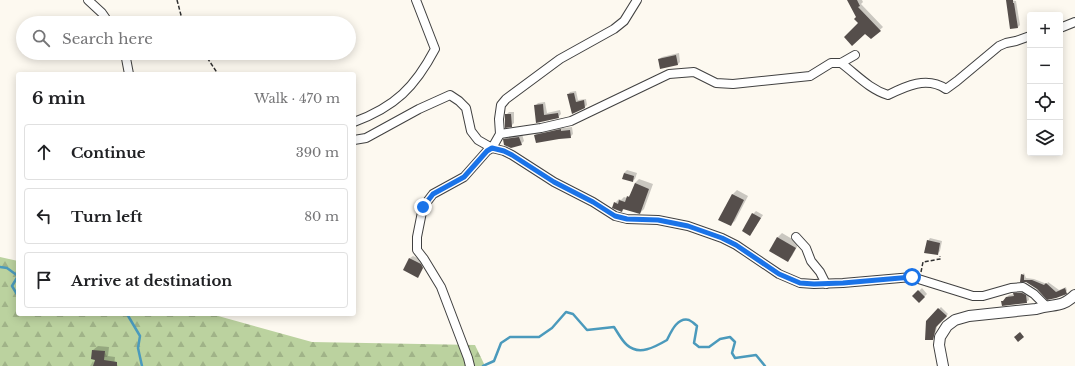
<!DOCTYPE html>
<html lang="en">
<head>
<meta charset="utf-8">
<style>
	body { margin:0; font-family:"Libre Baskerville",serif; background:#f6f6f6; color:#202124 }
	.controls { position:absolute; right:12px; top:12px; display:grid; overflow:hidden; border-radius:4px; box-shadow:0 2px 10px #0003 }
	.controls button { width:36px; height:36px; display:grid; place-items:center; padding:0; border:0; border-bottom:1px solid #e0e0e0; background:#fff; color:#202124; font:20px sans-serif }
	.stop { position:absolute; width:12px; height:12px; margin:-9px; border:3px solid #1a73e8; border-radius:50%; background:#fff }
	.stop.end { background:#1a73e8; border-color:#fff; box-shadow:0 1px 4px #0008 }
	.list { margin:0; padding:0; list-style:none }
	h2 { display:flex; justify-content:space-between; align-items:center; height:52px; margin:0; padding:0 16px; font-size:17px }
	h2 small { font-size:13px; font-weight:400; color:#757577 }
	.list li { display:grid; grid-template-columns:26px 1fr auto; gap:12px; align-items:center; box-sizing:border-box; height:56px; margin:0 8px 8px; padding:0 8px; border:1px solid #e0e0e0; border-radius:4px }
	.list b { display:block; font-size:15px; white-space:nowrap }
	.list em { font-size:13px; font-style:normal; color:#757577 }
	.icon { flex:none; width:22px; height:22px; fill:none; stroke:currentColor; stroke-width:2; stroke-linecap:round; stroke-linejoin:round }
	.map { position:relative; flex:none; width:1075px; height:366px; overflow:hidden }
	.search { position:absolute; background:#fff; box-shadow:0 2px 10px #0003; left:16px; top:16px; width:340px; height:44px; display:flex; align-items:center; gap:10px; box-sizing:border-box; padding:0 14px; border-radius:22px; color:#757577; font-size:15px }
	.panel { position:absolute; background:#fff; box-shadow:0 2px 10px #0003; left:16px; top:72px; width:340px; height:244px; border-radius:4px }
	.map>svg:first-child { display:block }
	.forest { fill:url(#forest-firs) }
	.shadow { fill:#0003 }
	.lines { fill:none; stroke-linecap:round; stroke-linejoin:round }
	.stream { stroke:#4b9abc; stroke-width:2.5 }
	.building { fill:#554e4b }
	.minor-casing { stroke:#414141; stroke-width:10 }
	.tertiary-casing { stroke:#414141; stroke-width:12 }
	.path { stroke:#303030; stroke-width:1.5; stroke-dasharray:4 2; stroke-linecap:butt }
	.minor { stroke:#fff; stroke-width:8 }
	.tertiary { stroke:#fff; stroke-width:10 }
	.route { stroke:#1a73e8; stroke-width:5 }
</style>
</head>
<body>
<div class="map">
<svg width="1075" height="366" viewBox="0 0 1075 366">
	<defs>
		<pattern id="forest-firs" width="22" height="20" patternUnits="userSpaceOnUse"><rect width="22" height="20" fill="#bbd29f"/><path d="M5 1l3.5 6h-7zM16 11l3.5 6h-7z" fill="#a0b388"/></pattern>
	</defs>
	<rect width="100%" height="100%" fill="#fdf9f0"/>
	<polygon class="forest" points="0,257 18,261 18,314 211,314 312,342 475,345 485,366 0,366"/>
	<g class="shadow">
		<polygon points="848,0 862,0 863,2 861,4 883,27 871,38 859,23 858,17"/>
		<polygon points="1008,0 1016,1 1020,25 1018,27 1011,28"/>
		<polygon points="679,53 680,62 677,65 659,59 662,57"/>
		<polygon points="576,91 578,100 586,99 587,105 585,107 572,112 568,95 570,92"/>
		<polygon points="545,102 547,113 560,110 561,114 558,117 537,122 535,106 538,103"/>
		<polygon points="509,112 514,112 514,123 511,126 506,115"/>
		<polygon points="563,127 564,128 572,127 573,134 570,137 535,135 538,132"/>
		<polygon points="522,134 524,141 521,144 504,139 507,137"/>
		<polygon points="627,170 637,173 635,179 632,181 624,173"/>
		<polygon points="639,179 653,184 644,209 640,213 625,208 622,211 615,203 619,199 621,200 624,197 627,198 632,193 635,183"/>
		<polygon points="737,190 748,196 735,221 730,225 733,194"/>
		<polygon points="756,211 763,215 750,235 753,214"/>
		<polygon points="782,233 799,243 792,256 788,260 777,238"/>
		<polygon points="930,238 942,241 940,251 937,254 928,241"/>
		<polygon points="413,256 423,261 425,264 418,276 410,258"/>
		<polygon points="1024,273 1026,278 1034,279 1047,284 1048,282 1059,290 1066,287 1067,291 1056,298 1026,281 1022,281 1022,275"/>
		<polygon points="922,288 927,294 919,302 914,296"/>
		<polygon points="1017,291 1024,291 1028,293 1029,300 1026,302 1002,302 1009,295 1014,294"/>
		<polygon points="941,307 948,314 938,324 934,337 933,339 927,321"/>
		<polygon points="98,346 109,347 108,356 115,357 114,366 94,366 96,359 93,350"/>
	</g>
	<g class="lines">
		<g class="stream">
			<polyline points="0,267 7,268 18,276 12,286 18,296"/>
			<polyline points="127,314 140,336 138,348 142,366"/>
			<path d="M483 366 494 361 501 343 510 337H539L552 328 566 312 573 314 587 330 614 327C618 333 622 341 627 345 639 356 655 347 667 340 671 332 677 317 689 320 691 321 695 324 697 326L694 343 699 347H709L720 339 730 337 735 342 732 353 735 358 756 355 765 366"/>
		</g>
	</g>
	<g class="building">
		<polygon points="847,0 857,0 860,6 858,7 881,31 871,39 865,34 852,46 844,37 858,23 854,19 856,17"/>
		<polygon points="1006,0 1013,0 1013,3 1014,3 1018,28 1010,29"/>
		<polygon points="676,55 678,65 660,69 658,59"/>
		<polygon points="574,93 576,102 584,100 585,108 572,114 567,94"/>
		<polygon points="543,104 544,115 558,113 559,118 536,123 534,105"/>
		<polygon points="505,114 511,114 512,127 505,128"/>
		<polygon points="561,129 561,131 570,130 571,138 559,139 536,143 534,135"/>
		<polygon points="519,137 522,145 511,148 504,145 503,139"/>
		<polygon points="624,173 634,176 633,182 622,179"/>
		<polygon points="635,183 649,189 640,214 623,209 622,212 612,208 614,202 618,204 619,200 625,202 627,196 629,197"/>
		<polygon points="732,194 744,200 731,226 718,220"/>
		<polygon points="752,213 761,218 750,236 742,231"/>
		<polygon points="777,237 796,248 788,262 769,251"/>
		<polygon points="927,240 940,243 938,255 924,253"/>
		<polygon points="409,258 421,264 423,268 418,278 403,270"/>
		<polygon points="1021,274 1024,275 1024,280 1032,280 1044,285 1046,283 1056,292 1065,288 1067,294 1056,298 1047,300 1037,289 1026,282 1020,282"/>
		<polygon points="918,290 925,297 919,303 912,296"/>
		<polygon points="1013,293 1022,293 1026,295 1027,303 1002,306 1001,301 1003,301 1006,297 1014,296"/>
		<polygon points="938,308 947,316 936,327 933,340 925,340 926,321"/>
		<polygon points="1020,332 1024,337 1018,342 1014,337"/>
		<polygon points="92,350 105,351 104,360 117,362 117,366 93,366 95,360 91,359"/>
	</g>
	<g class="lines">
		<g class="minor-casing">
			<g id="minor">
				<polyline points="88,0 102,13 109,23"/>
				<polyline points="1060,28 1075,22"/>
				<polyline points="125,53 129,74"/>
				<path d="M841 63C856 74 869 89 888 95 906 86 927 76 946 89L957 81 999 46 1006 43 1016 41 1030 36"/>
				<path d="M354 122C395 107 415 87 435 49L416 0"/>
				<polyline points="500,134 541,128 571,121 669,74 694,72 716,83 733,84 810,76 831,63 841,63 855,55"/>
				<polyline points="354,140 366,138 419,109 450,95 459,101 466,108 471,131 478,140 492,148 500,134 499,119 501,105 506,99 560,59 614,29 624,21 637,0"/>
				<polyline points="796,237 806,248 811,261 820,272 826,284"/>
				<polyline points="470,366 468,358 441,287 424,259 417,250 417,237 423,207 433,194 464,177 487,151 492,148 504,151 512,155 554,182 593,202 615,216 627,219 658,220 688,226 722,238 736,245 779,274 800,283 814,284 843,283 912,277 973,296 983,296 1011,288 1023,287 1034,294 1046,306"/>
			</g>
		</g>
		<g class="tertiary-casing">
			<path id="tertiary" d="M943 366 939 345 940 337 947 326 955 320 969 316 1036 309C1054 303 1060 309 1075 295"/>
		</g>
		<g class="path">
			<polyline points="177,0 182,19 185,23"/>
			<polyline points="204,53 218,74"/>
			<polyline points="921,272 923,262 940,259 940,256"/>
		</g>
		<use href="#minor" class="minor"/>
		<use href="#tertiary" class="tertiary"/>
	</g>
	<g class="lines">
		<polyline class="route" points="423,207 433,194 464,177 487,151 492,148 504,151 512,155 554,182 593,202 615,216 627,219 658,220 688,226 722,238 736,245 779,274 800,283 814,284 843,283 912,277"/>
	</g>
</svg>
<div class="controls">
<button>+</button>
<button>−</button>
<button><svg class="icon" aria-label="locate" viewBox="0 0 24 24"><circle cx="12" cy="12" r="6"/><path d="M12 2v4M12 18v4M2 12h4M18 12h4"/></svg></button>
<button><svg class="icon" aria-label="layers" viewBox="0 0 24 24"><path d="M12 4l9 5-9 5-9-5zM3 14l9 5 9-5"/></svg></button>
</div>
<div class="stop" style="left:912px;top:277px"></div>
<div class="stop end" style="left:423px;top:207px"></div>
<div class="search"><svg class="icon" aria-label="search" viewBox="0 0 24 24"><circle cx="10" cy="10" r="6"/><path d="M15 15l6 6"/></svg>Search here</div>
<section class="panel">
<h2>6 min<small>Walk · 470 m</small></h2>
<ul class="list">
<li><svg class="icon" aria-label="ahead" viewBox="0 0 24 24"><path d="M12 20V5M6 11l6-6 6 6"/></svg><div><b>Continue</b></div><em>390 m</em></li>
<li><svg class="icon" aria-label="left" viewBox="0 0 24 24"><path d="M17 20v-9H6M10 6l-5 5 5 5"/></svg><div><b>Turn left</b></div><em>80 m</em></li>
<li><svg class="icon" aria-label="arrive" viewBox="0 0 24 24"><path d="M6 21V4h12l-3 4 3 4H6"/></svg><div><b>Arrive at destination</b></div></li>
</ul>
</section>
</div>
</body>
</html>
